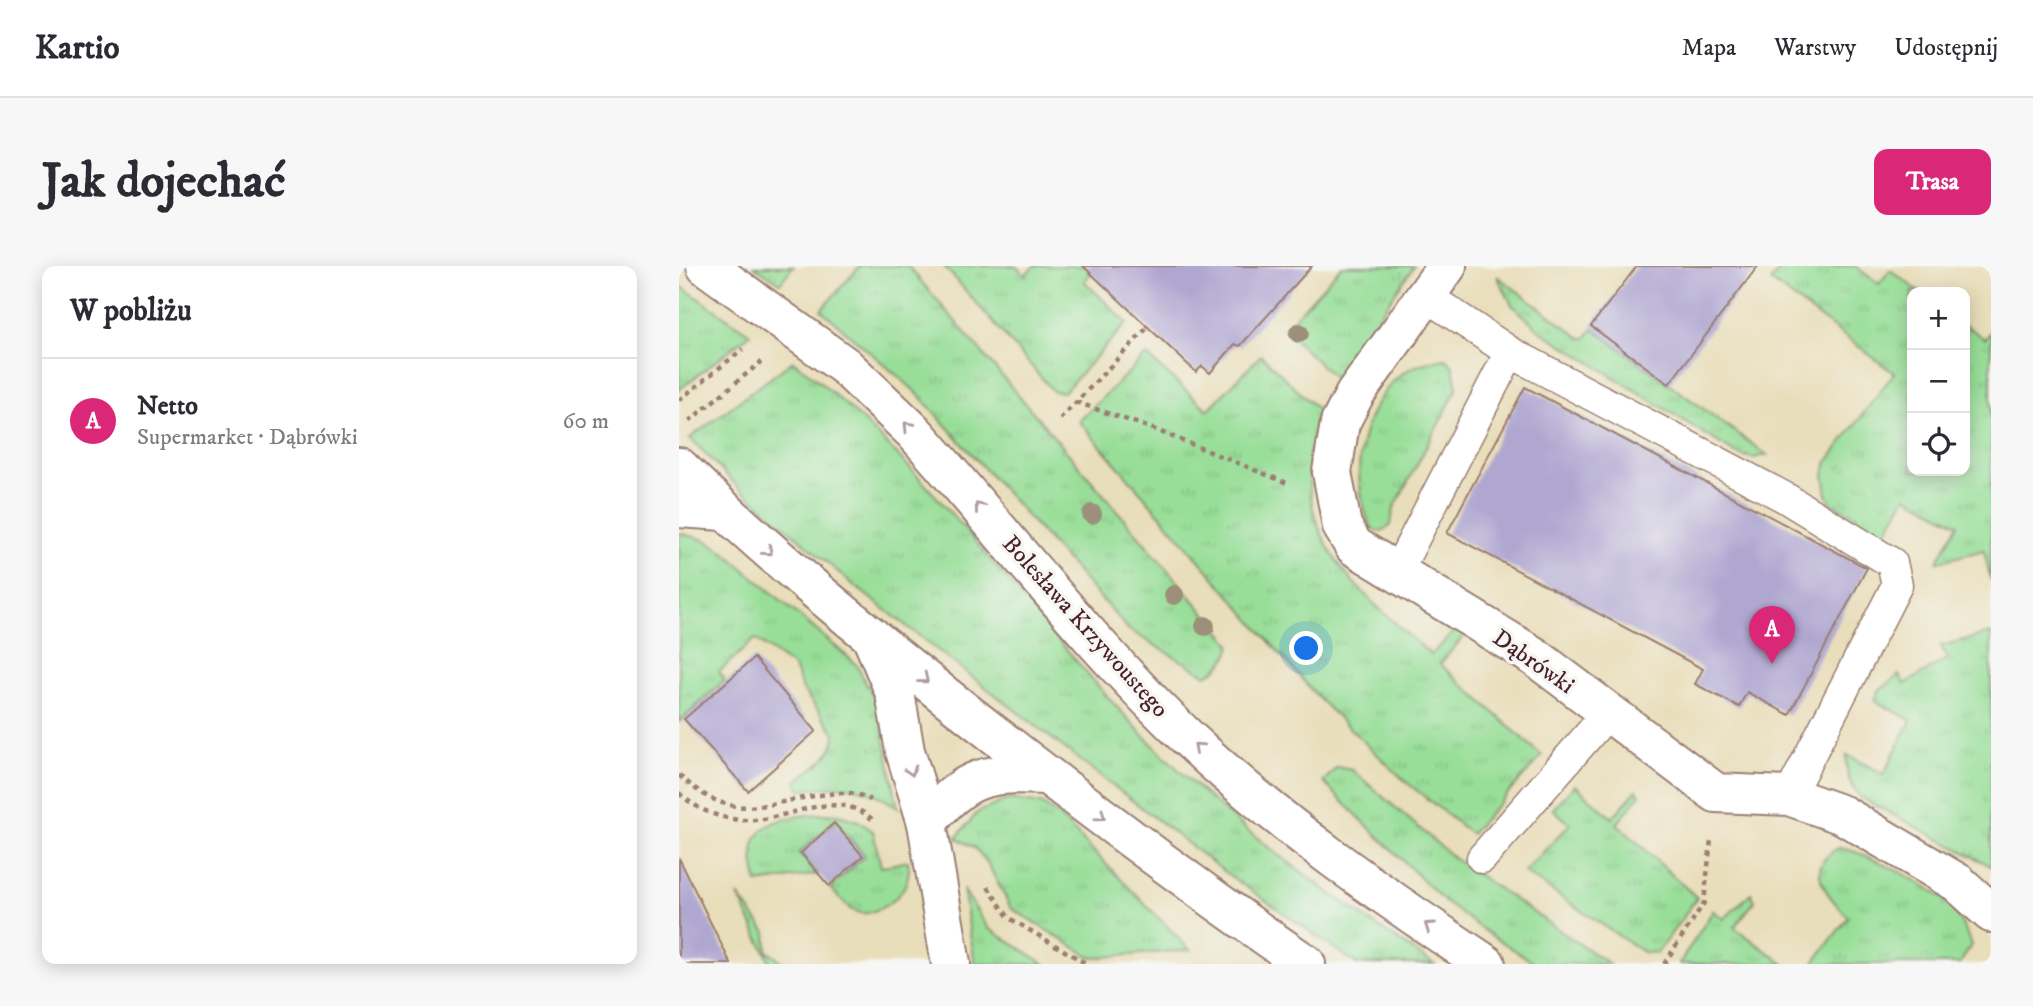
<!DOCTYPE html>
<html lang="pl">
<head>
<meta charset="utf-8">
<style>
	body { margin:0; font-family:"IM FELL DW Pica",serif; background:#f7f7f7; color:#2b2b33 }
	.controls { position:absolute; right:21px; top:21px; display:grid; overflow:hidden; border-radius:14px; box-shadow:0 4px 18px #0003 }
	.controls button { width:63px; height:63px; display:grid; place-items:center; padding:0; border:0; border-bottom:2px solid #e1e1e2; background:#fff; color:#2b2b33; font:35px sans-serif }
	.you { position:absolute; left:628px; top:383px; width:24px; height:24px; margin:-18px; border:5px solid #fff; border-radius:50%; background:#1a73e8; box-shadow:0 0 0 10px #1a73e833 }
	.badge { display:grid; place-items:center; width:46px; height:46px; border-radius:50%; background:#db2777; color:#fff; font-size:23px; font-weight:700 }
	.pin { position:absolute; translate:-50% -58px; filter:drop-shadow(0 2px 4px #0008) }
	.pin::after { content:''; position:absolute; top:37px; width:24px; height:21px; background:inherit; clip-path:polygon(0 0,100% 0,50% 100%) }
	.list { margin:0; padding:0; list-style:none }
	h2 { display:flex; justify-content:space-between; align-items:center; height:91px; margin:0; padding:0 28px; font-size:30px }
	h2 small { font-size:23px; font-weight:400; color:#7c7c81 }
	.list li { display:grid; grid-template-columns:46px 1fr auto; gap:21px; align-items:center; box-sizing:border-box; height:126px; padding:0 28px; border-top:2px solid #e1e1e2 }
	.list b { display:block; font-size:26px; white-space:nowrap }
	.list p { margin:0; font-size:23px; white-space:nowrap; color:#7c7c81 }
	.list em { font-size:23px; font-style:normal; color:#7c7c81 }
	.icon { flex:none; width:38px; height:38px; fill:none; stroke:currentColor; stroke-width:2; stroke-linecap:round; stroke-linejoin:round }
	.map { position:relative; flex:none; width:1312px; height:698px; overflow:hidden; border-radius:14px }
	header { display:flex; align-items:center; gap:42px; box-sizing:border-box; height:98px; padding:0 35px; background:#fff; border-bottom:2px solid #e1e1e2 }
	header strong { font-size:33px }
	nav { display:flex; gap:38px; margin-inline-start:auto; font-size:24px }
	.intro { display:flex; align-items:center; justify-content:space-between; box-sizing:border-box; height:168px; padding:0 42px }
	h1 { margin:0; font-size:49px }
	.button { padding:18px 32px; border-radius:14px; background:#db2777; color:#fff; font-size:24px; font-weight:700 }
	main { display:flex; gap:42px; padding:0 42px }
	aside { flex:1; background:#fff; border-radius:14px; box-shadow:0 4px 18px #0003 }
	.map>svg:first-child { display:block }
	.grass { fill:url(#grass-tufts); stroke:#717e62; stroke-width:2 }
	.building { fill:#b0a7d1 }
	.lines { fill:none; stroke-linecap:round; stroke-linejoin:round }
	.service-casing { stroke:#9a7e72; stroke-width:33 }
	.minor-casing { stroke:#9a7e72; stroke-width:42 }
	.tertiary-casing { stroke:#9a7e72; stroke-width:42 }
	.secondary-casing { stroke:#9a7e72; stroke-width:42 }
	.path { stroke:#9a7e72; stroke-width:4.5; stroke-dasharray:5 5; stroke-linecap:butt }
	.service { stroke:#fff; stroke-width:30 }
	.minor { stroke:#fff; stroke-width:38 }
	.tertiary { stroke:#fff; stroke-width:38 }
	.secondary { stroke:#fff; stroke-width:38 }
	.tree { fill:#9d8f7a }
	.oneway { stroke:#ae9aa0 }
	.labels { text-anchor:middle; stroke-width:7; stroke-linejoin:round; paint-order:stroke }
	.street-label { font-size:24px; fill:#4a1f2b; stroke:#f6f6f2 }
</style>
</head>
<body>
<header>
<strong>Kartio</strong>
<nav><a>Mapa</a><a>Warstwy</a><a>Udostępnij</a></nav>
</header>
<div class="intro"><h1>Jak dojechać</h1><a class="button">Trasa</a></div>
<main>
<aside>
<h2>W pobliżu<small></small></h2>
<ul class="list">
<li><span class="badge">A</span><div><b>Netto</b><p>Supermarket · Dąbrówki</p></div><em>60 m</em></li>
</ul>
</aside>
<div class="map">
<svg width="1312" height="698" viewBox="0 0 1312 698">
	<defs>
		<pattern id="grass-tufts" width="24" height="20" patternUnits="userSpaceOnUse" patternTransform="scale(1.75)"><rect width="24" height="20" fill="#98de98"/><path d="M3 7l-1-3M5 7V3M7 7l1-3M15 17l-1-3M17 17v-4M19 17l1-3" fill="none" stroke="#84be83"/></pattern>
	</defs>
	<rect width="100%" height="100%" fill="#f6f6f2"/>
	<filter id="ink" filterUnits="userSpaceOnUse"><feTurbulence type="fractalNoise" baseFrequency=".0143" numOctaves="2"/><feDisplacementMap in="SourceGraphic" scale="14" xChannelSelector="R" yChannelSelector="G"/><feConvolveMatrix kernelMatrix="1 2 1 2 8 2 1 2 1" color-interpolation-filters="sRGB"/></filter>
	<filter id="wash" filterUnits="userSpaceOnUse"><feTurbulence type="fractalNoise" baseFrequency=".00686" numOctaves="4" result="noise"/><feDisplacementMap in="SourceGraphic" scale="28" xChannelSelector="R" yChannelSelector="G"/><feGaussianBlur stdDeviation="1.57" result="paint"/><feColorMatrix in="noise" values="0 0 0 0 0 0 0 0 0 0 0 0 0 0 0 0 0 1.4 0 .05"/><feComposite in="paint" operator="in"/></filter>
	<g filter="url(#wash)">
		<rect width="100%" height="100%" fill="#e9deba"/>
		<g class="grass">
			<polygon points="75,0 114,0 101,17"/>
			<path d="M181 0H229L552 378C550 393 539 403 527 409L450 364 237 126 142 44Z"/>
			<polygon points="265,0 337,0 346,9 355,0 418,0 405,15 448,57 385,126 374,125"/>
			<polygon points="663,0 735,0 656,113 605,63"/>
			<path d="M1103 0H1176L1200 18 1211 4 1241 26H1233V205H1286V59L1306 73 1312 66V315L1305 284 1258 296 1279 258 1227 230 1207 266C1194 273 1185 265 1173 259L1178 250 1153 238 1148 229 1145 208 1149 195 1215 107 1092 15Z"/>
			<polygon points="818,10 902,72 907,72 914,63 1088,189 1074,192 1058,188 863,66 833,39"/>
			<polygon points="0,19 71,68 0,124"/>
			<path d="M467 89 529 144 582 89 639 144C606 268 667 314 752 389L779 362 784 367V371L761 398 863 490 792 568 726 515 641 434 400 155Z"/>
			<path d="M767 93 774 100 778 123 715 242 711 260 701 266C689 263 688 252 685 241 673 197 684 144 718 112 731 99 750 95 767 93Z"/>
			<path d="M114 95C245 194 338 335 450 454 539 550 646 627 755 698H678L547 607 177 321 59 221 11 172Z"/>
			<path d="M0 267 26 274 44 285 177 398 199 440 219 542C183 516 163 519 121 524L117 515C133 502 157 490 156 467L124 424 115 401 76 373 40 406 46 414 0 456Z"/>
			<path d="M1312 367V600L1182 532C1170 519 1166 507 1168 489L1205 508 1232 454 1196 435 1199 426 1220 409 1226 418 1269 392 1262 380Z"/>
			<polygon points="658,501 673,504 776,593 930,698 857,698 809,667 767,637 644,516"/>
			<polygon points="896,519 933,552 958,524 961,529 938,558 1018,632 978,687 964,686 845,606 891,558 874,543"/>
			<polygon points="330,533 362,538 380,550 511,684 413,692 332,642 308,596 296,582 277,572 299,546"/>
			<path d="M157 548 179 555 194 565 202 601 229 595C234 623 211 643 184 648L171 643 151 622 186 590 156 555 120 587 139 608 78 617C77 608 74 598 74 589 73 548 129 548 157 548Z"/>
			<path d="M1159 582C1181 583 1257 622 1271 640 1281 651 1287 665 1292 679L1281 698H1134L1169 651C1152 632 1121 604 1159 582Z"/>
			<polygon points="284,623 309,662 366,698 296,698"/>
			<polygon points="1072,627 1076,635 1055,661 1105,698 1000,698 1034,645 1045,653"/>
			<polygon points="59,629 87,666 88,685 106,698 92,698"/>
		</g>
		<g id="blocks">
			<g class="building">
				<polygon points="404,0 633,0 561,80 556,78 531,107 523,100 517,106"/>
				<polygon points="958,0 1079,0 990,118 912,60"/>
				<polygon points="846,121 1188,302 1110,449 1068,426 1060,441 1016,418 1024,403 768,267"/>
				<polygon points="75,392 137,465 69,525 5,453"/>
				<polygon points="155,557 184,590 150,620 122,587"/>
				<polygon points="0,592 52,698 0,698"/>
			</g>
		</g>
	</g>
	<g filter="url(#ink)">
		<use href="#blocks" fill-opacity="0" stroke="#9a7e72" stroke-width="2"/>
		<g class="lines">
			<g class="service-casing">
				<g id="service">
					<polyline points="747,30 831,86 1105,231 1213,297 1218,319 1110,530"/>
					<polyline points="717,308 831,86"/>
					<polyline points="803,592 928,448"/>
				</g>
			</g>
			<g class="minor-casing">
				<g id="minor">
					<polyline points="768,0 676,128 661,157 653,206 663,260 675,280 856,391 1037,527 1110,530 1164,549 1279,617 1312,647"/>
					<polyline points="192,370 216,427 226,485 248,557 272,698"/>
					<path d="M248 557C286 509 309 506 367 509"/>
				</g>
			</g>
			<g class="tertiary-casing">
				<polyline id="tertiary" points="0,242 45,245"/>
			</g>
			<g class="secondary-casing">
				<g id="secondary">
					<path d="M27 0 166 100 235 166C326 268 411 379 511 474 601 559 704 630 807 698"/>
					<path d="M0 201C84 283 174 356 265 429 383 522 503 613 627 698"/>
				</g>
			</g>
			<g class="path">
				<polyline points="0,134 64,83"/>
				<polyline points="397,136 477,164 608,217"/>
				<polyline points="381,153 469,61"/>
				<polyline points="10,155 82,96"/>
				<path d="M0 509C56 561 85 535 150 528 166 526 177 526 192 534"/>
				<path d="M0 527C20 546 48 556 76 554 115 551 161 521 196 556"/>
				<polyline points="309,621 330,652 408,698"/>
				<polyline points="985,698 1025,637 1032,573"/>
			</g>
			<use href="#service" class="service"/>
			<use href="#minor" class="minor"/>
			<use href="#tertiary" class="tertiary"/>
			<use href="#secondary" class="secondary"/>
		</g>
		<g class="tree">
			<circle cx="620" cy="67" r="10"/>
			<circle cx="413" cy="248" r="10"/>
			<circle cx="495" cy="329" r="10"/>
			<circle cx="526" cy="360" r="10"/>
		</g>
		<defs><path id="oneway-chevron" d="M-2-3.5L2.5 0L-2 3.5" fill="none" stroke-width="1.6" stroke-linecap="round" stroke-linejoin="round" transform="scale(1.75)"/></defs>
		<g class="oneway">
			<use href="#oneway-chevron" transform="translate(229 160) rotate(-134)"/>
			<use href="#oneway-chevron" transform="translate(300 241) rotate(-130)"/>
			<use href="#oneway-chevron" transform="translate(89 285) rotate(41)"/>
			<use href="#oneway-chevron" transform="translate(245 413) rotate(39)"/>
			<use href="#oneway-chevron" transform="translate(519 481) rotate(-138)"/>
			<use href="#oneway-chevron" transform="translate(232 505) rotate(73)"/>
			<use href="#oneway-chevron" transform="translate(422 550) rotate(37)"/>
			<use href="#oneway-chevron" transform="translate(750 660) rotate(-145)"/>
		</g>
	</g>
	<g class="labels">
		<g class="street-label">
			<text transform="translate(407 360) rotate(48)" y="8">Bolesława Krzywoustego</text>
			<text transform="translate(855 395) rotate(35)" y="8">Dąbrówki</text>
		</g>
	</g>
</svg>
<div class="controls">
<button>+</button>
<button>−</button>
<button><svg class="icon" aria-label="locate" viewBox="0 0 24 24"><circle cx="12" cy="12" r="6"/><path d="M12 2v4M12 18v4M2 12h4M18 12h4"/></svg></button>
</div>
<div class="you"></div>
<div class="pin badge" style="left:1093px;top:398px">A</div>
</div>
</main>
</body>
</html>
